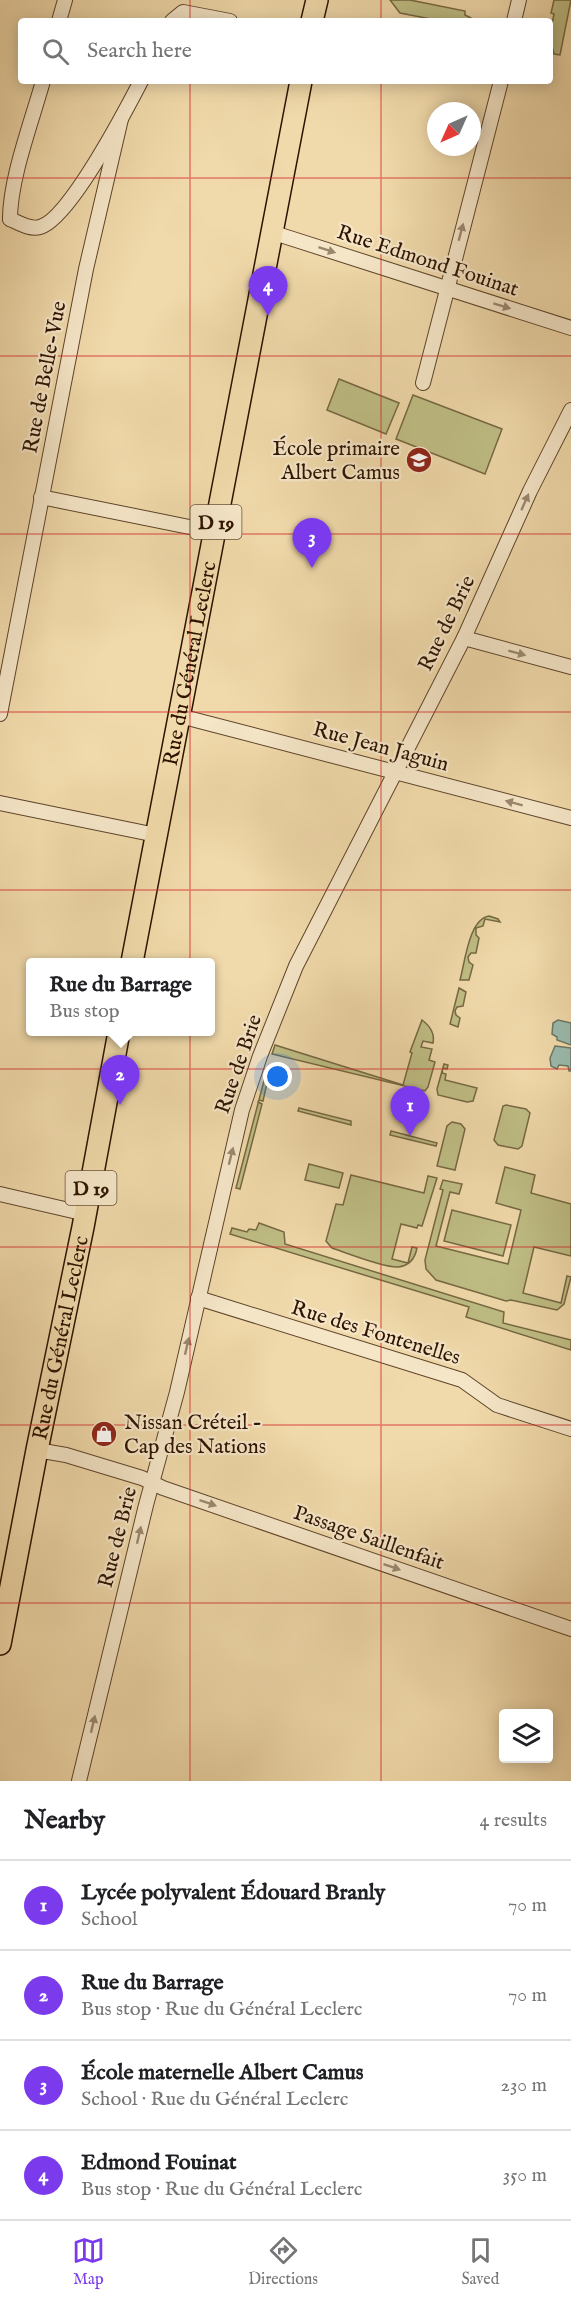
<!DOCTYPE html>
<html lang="en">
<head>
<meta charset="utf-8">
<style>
	body { margin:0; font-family:"IM FELL English",serif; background:#f6f6f6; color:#202124 }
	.controls { position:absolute; right:18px; bottom:18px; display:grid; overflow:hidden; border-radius:6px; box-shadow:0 3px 15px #0003 }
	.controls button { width:54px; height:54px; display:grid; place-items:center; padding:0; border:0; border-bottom:2px solid #e0e0e0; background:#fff; color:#202124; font:30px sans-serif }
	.compass { position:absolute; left:427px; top:102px; width:54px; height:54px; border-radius:50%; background:#fff; box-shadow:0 3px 15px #0003; rotate:225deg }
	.you { position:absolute; left:278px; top:1077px; width:21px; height:21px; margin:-15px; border:4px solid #fff; border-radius:50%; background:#1a73e8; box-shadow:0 0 0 9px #1a73e833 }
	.badge { display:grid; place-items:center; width:39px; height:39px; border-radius:50%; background:#7c3aed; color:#fff; font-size:20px; font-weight:700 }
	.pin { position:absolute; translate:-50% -50px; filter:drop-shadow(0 2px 3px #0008) }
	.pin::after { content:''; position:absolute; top:32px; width:21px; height:18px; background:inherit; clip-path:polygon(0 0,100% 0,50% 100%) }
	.popup { position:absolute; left:26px; top:958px; width:189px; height:78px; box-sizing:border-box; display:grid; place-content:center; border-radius:6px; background:#fff; filter:drop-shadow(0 2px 4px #0005); font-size:20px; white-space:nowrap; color:#757577 }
	.popup b { font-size:22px; color:#202124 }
	.popup::after { content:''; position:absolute; left:50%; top:100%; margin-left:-12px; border:12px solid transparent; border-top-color:#fff }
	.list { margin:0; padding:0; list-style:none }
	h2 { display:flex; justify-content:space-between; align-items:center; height:78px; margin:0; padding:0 24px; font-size:26px }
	h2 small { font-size:20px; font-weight:400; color:#757577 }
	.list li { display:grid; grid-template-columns:39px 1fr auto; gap:18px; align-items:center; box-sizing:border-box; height:90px; padding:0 24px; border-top:2px solid #e0e0e0 }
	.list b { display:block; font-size:22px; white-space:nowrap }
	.list p { margin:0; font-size:20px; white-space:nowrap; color:#757577 }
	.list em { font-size:20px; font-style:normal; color:#757577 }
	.icon { flex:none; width:33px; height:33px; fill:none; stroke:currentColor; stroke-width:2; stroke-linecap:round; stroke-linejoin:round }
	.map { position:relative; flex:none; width:571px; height:1781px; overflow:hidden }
	.search { position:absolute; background:#fff; box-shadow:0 3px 15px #0003; left:18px; right:18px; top:18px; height:66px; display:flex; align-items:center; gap:15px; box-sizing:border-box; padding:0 21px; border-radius:6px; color:#757577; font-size:22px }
	.sheet { height:438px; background:#fff }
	nav { display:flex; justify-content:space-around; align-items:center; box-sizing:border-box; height:84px; border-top:2px solid #e0e0e0; background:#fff; font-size:16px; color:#757577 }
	nav a { display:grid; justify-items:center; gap:3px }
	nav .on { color:#7c3aed }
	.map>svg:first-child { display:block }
	.green { fill:#bfbe85; stroke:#766842; stroke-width:1.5 }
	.water { fill:#9abaac; stroke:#6e7767; stroke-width:1.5 }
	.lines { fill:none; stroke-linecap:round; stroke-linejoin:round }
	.minor-casing { stroke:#5e442a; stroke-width:16 }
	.primary-casing { stroke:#2d1300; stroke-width:24 }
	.minor { stroke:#f5e6c8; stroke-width:14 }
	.primary { stroke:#f0d9aa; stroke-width:21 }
	.oneway { fill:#9b876e }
	.grid { fill:none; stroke:#d62828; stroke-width:1.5; stroke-opacity:0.55 }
	.labels { text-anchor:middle; stroke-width:4.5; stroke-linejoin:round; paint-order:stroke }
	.shield { fill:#f5e6c8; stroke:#69523c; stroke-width:1.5 }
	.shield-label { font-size:20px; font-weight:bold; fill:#2d1300 }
	.street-label { font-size:21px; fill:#2d1300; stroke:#f5e6c8 }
	.poi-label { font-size:21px; fill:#2d1300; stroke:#f5e6c8; text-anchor:end }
</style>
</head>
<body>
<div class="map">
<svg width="571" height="1781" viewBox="0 0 571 1781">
	<rect width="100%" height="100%" fill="#f0d9aa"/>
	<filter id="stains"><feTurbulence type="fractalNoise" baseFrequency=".00333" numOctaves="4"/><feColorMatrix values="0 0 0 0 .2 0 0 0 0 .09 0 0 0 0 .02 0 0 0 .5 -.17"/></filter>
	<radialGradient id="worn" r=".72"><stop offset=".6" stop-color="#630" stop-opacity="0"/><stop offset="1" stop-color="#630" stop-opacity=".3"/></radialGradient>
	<g class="green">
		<polygon points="390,0 410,0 465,11 465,15 471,18 471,21 441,21 400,13"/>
		<polygon points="554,0 571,0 560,55 554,54 553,50 550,53 550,34 554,14 551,13"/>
		<polygon points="339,379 399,403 386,434 327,410"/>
		<polygon points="413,395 502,429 485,474 396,439"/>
		<path d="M489 916 498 919 500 922 485 919 483 926 476 928V935L479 938 476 953H471L468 957 469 962 473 965 469 980H460C465 962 469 919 489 916Z"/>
		<polygon points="459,988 466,992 463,1006 457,1007 455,1011 456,1015 460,1018 458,1027 450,1024"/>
		<path d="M422 1020C430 1026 435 1033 433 1043L423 1041 421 1047 432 1049 429 1060 435 1062 428 1087 425 1091 272 1054 275 1045 403 1085 412 1053 410 1052Z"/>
		<polygon points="444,1064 448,1065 447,1069 443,1068 442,1073 446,1074 445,1080 477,1088 473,1101 467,1102 438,1095 437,1089"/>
		<polygon points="266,1073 269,1074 263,1101 259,1100 258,1102 262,1104 240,1189 236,1188"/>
		<polygon points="506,1105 526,1109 530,1113 522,1146 518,1149 498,1145 494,1140 503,1106"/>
		<polygon points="299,1108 351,1121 351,1125 298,1111"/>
		<polygon points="452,1122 461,1124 465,1129 455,1170 437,1166 447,1126"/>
		<polygon points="391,1131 437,1143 436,1146 390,1135"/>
		<polygon points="309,1164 343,1173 339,1188 305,1180"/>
		<polygon points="505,1167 535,1175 531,1193 571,1204 571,1256 534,1247 523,1293 561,1303 567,1276 571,1277 564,1304 557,1310 511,1300 506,1301 436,1280 426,1269 425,1260 443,1190 440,1189 443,1180 462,1184 459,1194 450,1192 436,1246 508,1264 521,1210 496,1203"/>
		<path d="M351 1175 424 1193 428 1176 437 1178 422 1226 418 1225 417 1228 401 1224 392 1259 408 1263 412 1247 417 1248C415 1258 409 1266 398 1267 384 1268 347 1253 332 1248L326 1241 336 1204 343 1205Z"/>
		<polygon points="452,1210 511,1225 503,1256 444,1241"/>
		<polygon points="259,1223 284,1232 285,1244 504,1312 503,1323 571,1340 571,1350 466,1317 469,1307 230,1234 232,1228 247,1232 249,1229 256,1230"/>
	</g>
	<g class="water">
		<polygon points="558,1020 571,1023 571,1045 557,1040 557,1037 552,1034 553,1023"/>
		<polygon points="555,1046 571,1048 571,1071 569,1071 568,1066 559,1065 557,1069 551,1066 550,1058"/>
	</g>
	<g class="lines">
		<g class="minor-casing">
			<g id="minor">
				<polyline points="59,21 65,0"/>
				<polyline points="172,21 183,12 230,21"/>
				<polyline points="514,21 519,0"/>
				<path d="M10 219C19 223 30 230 40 227 69 219 126 110 141 81"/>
				<path d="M10 219C10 178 32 121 43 81"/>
				<polyline points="271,232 571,328"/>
				<polyline points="423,383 501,81"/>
				<polyline points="41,497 214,532"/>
				<polyline points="464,638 571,667"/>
				<polyline points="0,714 86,269 121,119"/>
				<polyline points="180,716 571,818"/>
				<polyline points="0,803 156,835"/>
				<polyline points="0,1194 86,1214"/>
				<polyline points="198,1298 462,1380 497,1405 571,1429"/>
				<polyline points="37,1450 66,1455 142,1478 163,1488 571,1629"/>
				<polyline points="79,1781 146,1505 177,1392 242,1110 260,1056 296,966 464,638 530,491 571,410"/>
			</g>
		</g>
		<g class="primary-casing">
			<g id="primary">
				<polyline points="312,21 317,0"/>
				<path id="s1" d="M132 962 301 81"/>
				<path id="s2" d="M0 1644 37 1450 83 1227 119 1032"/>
			</g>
		</g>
		<use href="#minor" class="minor"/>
		<use href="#primary" class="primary"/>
	</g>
	<defs><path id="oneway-solid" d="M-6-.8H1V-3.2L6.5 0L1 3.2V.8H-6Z" transform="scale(1.5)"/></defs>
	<g class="oneway">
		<use href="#oneway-solid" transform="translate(461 232) rotate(-75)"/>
		<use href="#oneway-solid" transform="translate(327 250) rotate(18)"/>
		<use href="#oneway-solid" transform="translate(502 306) rotate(17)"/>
		<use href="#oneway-solid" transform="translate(525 502) rotate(-66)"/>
		<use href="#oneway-solid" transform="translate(517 653) rotate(15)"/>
		<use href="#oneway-solid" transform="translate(514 803) rotate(-165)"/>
		<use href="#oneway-solid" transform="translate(231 1156) rotate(-76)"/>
		<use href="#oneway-solid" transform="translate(187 1346) rotate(-77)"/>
		<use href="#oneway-solid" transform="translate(208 1503) rotate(19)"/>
		<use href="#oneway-solid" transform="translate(139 1535) rotate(-77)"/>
		<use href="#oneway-solid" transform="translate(392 1567) rotate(19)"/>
		<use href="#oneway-solid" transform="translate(93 1724) rotate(-77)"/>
	</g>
	<path class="grid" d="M190 0V21M381 0V21M190 81V1781M381 81V1781M0 178H571M0 356H571M0 534H571M0 712H571M0 890H571M0 1069H571M0 1247H571M0 1425H571M0 1603H571"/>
	<defs>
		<g id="school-disc" transform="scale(1.35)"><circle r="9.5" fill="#8f2418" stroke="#f5e6c8"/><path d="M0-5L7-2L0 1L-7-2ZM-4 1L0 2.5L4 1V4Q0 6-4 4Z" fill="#fff"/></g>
		<g id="shop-disc" transform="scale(1.35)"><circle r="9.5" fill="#8f2418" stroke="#f5e6c8"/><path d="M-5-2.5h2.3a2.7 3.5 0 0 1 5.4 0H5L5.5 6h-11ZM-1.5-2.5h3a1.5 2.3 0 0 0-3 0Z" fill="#fff"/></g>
	</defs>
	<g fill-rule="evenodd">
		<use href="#school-disc" x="419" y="460"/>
		<use href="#shop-disc" x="104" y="1434"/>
	</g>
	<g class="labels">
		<g class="shield">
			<rect x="190.5" y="505" width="51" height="34" rx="4.5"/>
			<rect x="65.5" y="1171" width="51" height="34" rx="4.5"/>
		</g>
		<g class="shield-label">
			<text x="216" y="529">D 19</text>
			<text x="91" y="1195">D 19</text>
		</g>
		<g class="street-label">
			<text transform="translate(428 260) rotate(18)" y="7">Rue Edmond Fouinat</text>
			<text transform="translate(44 377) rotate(-79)" y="7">Rue de Belle-Vue</text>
			<text transform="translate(446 623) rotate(-64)" y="7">Rue de Brie</text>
			<text dy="7" stroke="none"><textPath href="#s1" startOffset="304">Rue du Général Leclerc</textPath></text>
			<text transform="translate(381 746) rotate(15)" y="7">Rue Jean Jaguin</text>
			<text transform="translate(238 1064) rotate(-71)" y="7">Rue de Brie</text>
			<text transform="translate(376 1332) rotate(17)" y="7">Rue des Fontenelles</text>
			<text dy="7" stroke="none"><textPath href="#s2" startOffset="312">Rue du Général Leclerc</textPath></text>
			<text transform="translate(117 1537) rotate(-76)" y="7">Rue de Brie</text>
			<text transform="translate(369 1537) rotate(19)" y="7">Passage Saillenfait</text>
		</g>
		<g class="poi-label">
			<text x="400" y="455">École primaire<tspan x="400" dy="24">Albert Camus</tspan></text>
			<text x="124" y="1429" text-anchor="start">Nissan Créteil -<tspan x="124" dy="24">Cap des Nations</tspan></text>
		</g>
	</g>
	<rect width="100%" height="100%" filter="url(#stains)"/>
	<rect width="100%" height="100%" fill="url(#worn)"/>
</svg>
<div class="controls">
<button><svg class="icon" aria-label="layers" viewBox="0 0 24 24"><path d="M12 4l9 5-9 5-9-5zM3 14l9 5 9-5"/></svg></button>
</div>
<svg class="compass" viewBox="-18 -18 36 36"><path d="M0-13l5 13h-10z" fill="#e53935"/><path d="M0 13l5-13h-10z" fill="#757577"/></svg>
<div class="you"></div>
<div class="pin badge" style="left:410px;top:1136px">1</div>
<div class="pin badge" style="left:120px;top:1105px">2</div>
<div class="popup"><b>Rue du Barrage</b>Bus stop</div>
<div class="pin badge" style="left:312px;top:568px">3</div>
<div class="pin badge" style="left:268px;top:316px">4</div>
<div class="search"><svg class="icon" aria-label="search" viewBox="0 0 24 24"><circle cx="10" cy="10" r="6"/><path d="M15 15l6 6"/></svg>Search here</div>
</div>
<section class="sheet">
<h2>Nearby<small>4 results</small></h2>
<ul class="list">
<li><span class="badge">1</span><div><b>Lycée polyvalent Édouard Branly</b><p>School</p></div><em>70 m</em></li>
<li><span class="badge">2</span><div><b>Rue du Barrage</b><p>Bus stop · Rue du Général Leclerc</p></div><em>70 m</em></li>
<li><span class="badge">3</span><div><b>École maternelle Albert Camus</b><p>School · Rue du Général Leclerc</p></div><em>230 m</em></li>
<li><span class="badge">4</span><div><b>Edmond Fouinat</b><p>Bus stop · Rue du Général Leclerc</p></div><em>350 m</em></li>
</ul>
</section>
<nav>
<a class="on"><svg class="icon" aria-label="map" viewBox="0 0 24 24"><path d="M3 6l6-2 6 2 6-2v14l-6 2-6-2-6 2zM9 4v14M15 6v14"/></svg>Map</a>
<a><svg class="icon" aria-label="directions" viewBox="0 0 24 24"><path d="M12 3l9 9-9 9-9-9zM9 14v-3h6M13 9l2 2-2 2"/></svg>Directions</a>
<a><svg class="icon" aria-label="saved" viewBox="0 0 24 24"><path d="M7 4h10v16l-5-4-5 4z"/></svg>Saved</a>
</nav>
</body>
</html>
